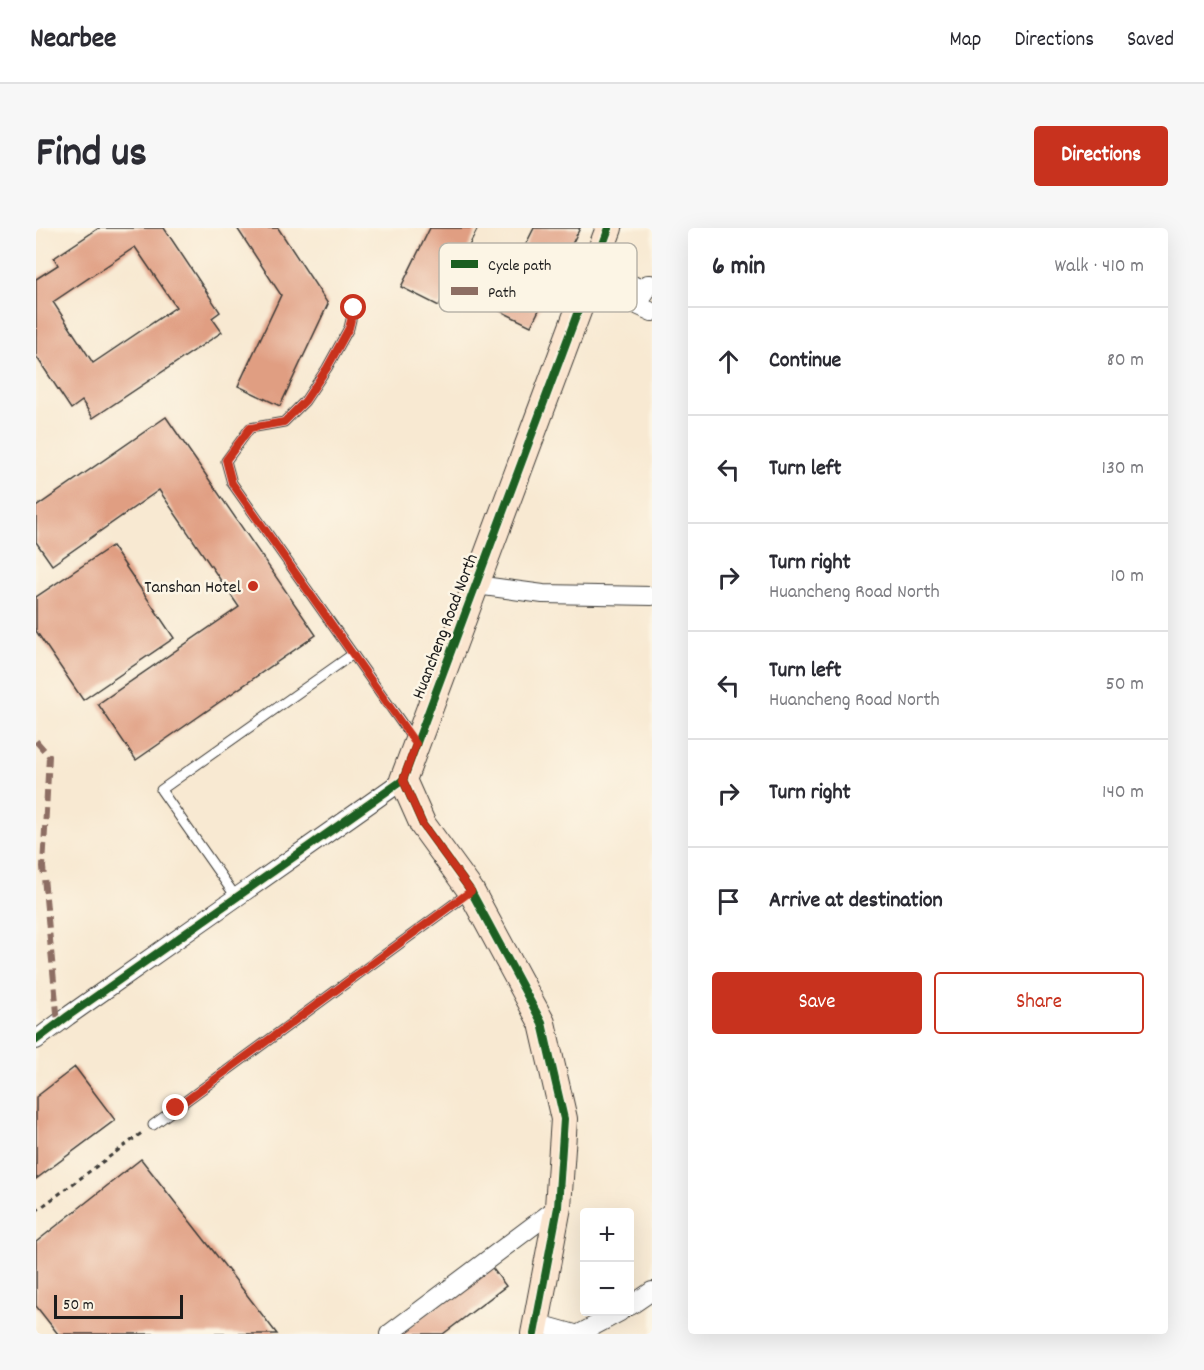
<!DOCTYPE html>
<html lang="en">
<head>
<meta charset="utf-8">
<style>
	body { margin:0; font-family:Dekko,sans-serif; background:#f7f7f7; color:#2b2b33 }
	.controls { position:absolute; right:18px; bottom:18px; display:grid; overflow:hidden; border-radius:6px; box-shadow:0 6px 24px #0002 }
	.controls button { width:54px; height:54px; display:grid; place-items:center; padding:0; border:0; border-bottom:2px solid #e1e1e2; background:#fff; color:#2b2b33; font:30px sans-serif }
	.scale { position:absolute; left:18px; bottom:15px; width:129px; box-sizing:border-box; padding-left:6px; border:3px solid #1c1c1c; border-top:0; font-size:16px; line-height:21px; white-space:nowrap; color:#1c1c1c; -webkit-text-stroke:4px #fcf5e5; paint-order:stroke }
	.stop { position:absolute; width:18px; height:18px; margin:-14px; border:4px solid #c8321e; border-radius:50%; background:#fff }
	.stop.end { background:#c8321e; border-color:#fff; box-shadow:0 2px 6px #0008 }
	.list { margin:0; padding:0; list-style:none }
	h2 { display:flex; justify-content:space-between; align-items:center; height:78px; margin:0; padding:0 24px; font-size:26px }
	h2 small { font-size:20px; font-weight:400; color:#7c7c81 }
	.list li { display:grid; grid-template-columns:39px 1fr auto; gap:18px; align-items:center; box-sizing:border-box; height:108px; padding:0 24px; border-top:2px solid #e1e1e2 }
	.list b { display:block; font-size:22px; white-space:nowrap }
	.list p { margin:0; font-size:20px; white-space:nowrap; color:#7c7c81 }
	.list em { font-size:20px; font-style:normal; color:#7c7c81 }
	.actions { display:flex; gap:12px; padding:18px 24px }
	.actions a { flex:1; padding:14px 0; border:2px solid #c8321e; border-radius:6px; text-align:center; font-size:21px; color:#c8321e }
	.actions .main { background:#c8321e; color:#fff }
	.icon { flex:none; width:33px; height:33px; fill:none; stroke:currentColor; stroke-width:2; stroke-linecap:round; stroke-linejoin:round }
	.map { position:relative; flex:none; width:616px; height:1106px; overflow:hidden; border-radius:6px }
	header { display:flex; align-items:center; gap:36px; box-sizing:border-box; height:84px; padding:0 30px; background:#fff; border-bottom:2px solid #e1e1e2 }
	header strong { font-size:28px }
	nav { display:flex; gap:33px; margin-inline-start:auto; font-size:21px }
	.intro { display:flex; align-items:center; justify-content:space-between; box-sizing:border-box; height:144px; padding:0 36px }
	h1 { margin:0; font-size:42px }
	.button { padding:15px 27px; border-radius:6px; background:#c8321e; color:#fff; font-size:21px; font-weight:700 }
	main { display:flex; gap:36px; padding:0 36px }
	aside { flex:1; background:#fff; border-radius:6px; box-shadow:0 6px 24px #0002 }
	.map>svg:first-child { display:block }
	.building { fill:#e09e82; fill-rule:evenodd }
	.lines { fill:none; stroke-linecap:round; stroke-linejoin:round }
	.lane-casing { stroke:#3d3b37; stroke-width:11 }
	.street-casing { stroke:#3d3b37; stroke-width:20 }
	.secondary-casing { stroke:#3d3b37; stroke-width:28 }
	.path { stroke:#3d3b37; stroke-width:3; stroke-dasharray:4.5 4.5; stroke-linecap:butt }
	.lane { stroke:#fff; stroke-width:9 }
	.street { stroke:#fff; stroke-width:18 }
	.secondary { stroke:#fbe5cf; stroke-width:26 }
	.quiet { stroke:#8d6e63; stroke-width:6; stroke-dasharray:12 6; stroke-linecap:butt }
	.cycleway-casing { stroke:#fcf5e5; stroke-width:11 }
	.cycleway { stroke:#1b5e20; stroke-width:8 }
	.route { stroke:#c8321e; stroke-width:8 }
	.poi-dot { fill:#c8321e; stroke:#fcf5e5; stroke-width:2 }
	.labels { text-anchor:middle; stroke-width:5; stroke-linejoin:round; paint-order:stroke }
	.poi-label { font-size:18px; fill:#1c1c1c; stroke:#fcf5e5; text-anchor:end }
	.street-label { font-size:18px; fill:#1c1c1c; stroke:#fcf5e5 }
	.key { fill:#fcf5e5; stroke:#b9b4a9; stroke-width:1.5 }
	.key-label { font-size:16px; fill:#1c1c1c }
</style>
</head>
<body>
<header>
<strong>Nearbee</strong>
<nav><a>Map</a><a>Directions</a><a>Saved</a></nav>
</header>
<div class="intro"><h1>Find us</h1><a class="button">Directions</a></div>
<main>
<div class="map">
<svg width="616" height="1106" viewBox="0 0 616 1106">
	<rect width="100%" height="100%" fill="#fcf5e5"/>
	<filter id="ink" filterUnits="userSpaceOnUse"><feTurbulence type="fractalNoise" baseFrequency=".0167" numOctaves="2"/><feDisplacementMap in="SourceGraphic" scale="12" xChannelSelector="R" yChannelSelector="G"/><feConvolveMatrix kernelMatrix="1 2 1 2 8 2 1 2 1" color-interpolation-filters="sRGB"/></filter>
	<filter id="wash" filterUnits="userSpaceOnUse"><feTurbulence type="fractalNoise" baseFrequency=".008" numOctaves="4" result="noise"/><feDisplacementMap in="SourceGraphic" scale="24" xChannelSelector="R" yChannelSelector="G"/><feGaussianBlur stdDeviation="1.35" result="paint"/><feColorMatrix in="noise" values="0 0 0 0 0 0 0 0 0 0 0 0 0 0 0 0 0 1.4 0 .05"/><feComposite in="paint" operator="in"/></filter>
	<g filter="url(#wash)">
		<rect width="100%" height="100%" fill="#f8e9d2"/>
		<g id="blocks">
			<g class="building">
				<path d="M63 0H128L184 84 176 90 186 104 57 190 46 173 35 181 0 128V51L22 37 18 30ZM99 19 140 79 57 135 17 74Z"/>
				<polygon points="201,0 242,0 292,76 244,178 202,158 245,67"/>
				<polygon points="394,0 442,0 403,78 365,59"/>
				<polygon points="498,0 544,0 495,98 458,80"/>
				<polygon points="130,189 280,407 100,532 62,476 203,379 123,262 16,337 0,314 0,279"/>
				<polygon points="76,318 138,410 47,472 0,403 0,369"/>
				<polygon points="39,839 79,892 0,951 0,869"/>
				<polygon points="105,931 178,1024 241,1106 22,1106 0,1078 0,1014"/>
				<polygon points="454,1037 470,1058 407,1106 364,1106"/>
			</g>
		</g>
	</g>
	<g filter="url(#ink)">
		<use href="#blocks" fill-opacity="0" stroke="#3d3b37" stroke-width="1.5"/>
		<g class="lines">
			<g class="lane-casing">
				<g id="lane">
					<polyline points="318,79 313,100 291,140 269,173 248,194 214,200 190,233 196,255 377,511"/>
					<polyline points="200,669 125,562 317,426"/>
					<polyline points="117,897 434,664"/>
				</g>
			</g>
			<g class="street-casing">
				<g id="street">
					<polyline points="558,40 610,63"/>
					<polyline points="615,56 612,56 603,78 616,84"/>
					<polyline points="440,357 507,366 616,368"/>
					<polyline points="0,812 32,788 367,552"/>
					<polyline points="594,1078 616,1063"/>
					<polyline points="500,1095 539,1106"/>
					<polyline points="353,1106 522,979"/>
					<polyline points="543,1106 584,1084"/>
				</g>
			</g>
			<g class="secondary-casing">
				<polyline id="secondary" points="498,1106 522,979 528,891 506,795 435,663 387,597 367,552 573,0"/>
			</g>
			<polyline class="path" points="0,983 107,904"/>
			<use href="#lane" class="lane"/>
			<use href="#street" class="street"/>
			<use href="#secondary" class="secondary"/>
			<polyline class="quiet" points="0,513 13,528 7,639 22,795"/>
			<g class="cycleway-casing">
				<g id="cycleway">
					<polyline points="0,812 32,788 367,552"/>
					<polyline points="498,1106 522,979 528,891 506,795 435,663 387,597 367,552 573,0"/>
				</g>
			</g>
			<use href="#cycleway" class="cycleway"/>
		</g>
	</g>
	<g class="lines" filter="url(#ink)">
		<polyline class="route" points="140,880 435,663 387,597 367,552 380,516 196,255 190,232 214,200 248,194 269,173 291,140 313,100 318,80"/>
	</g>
	<circle class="poi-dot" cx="217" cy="358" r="6"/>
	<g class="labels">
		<g class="poi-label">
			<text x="205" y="364">Tanshan Hotel</text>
		</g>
		<g class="street-label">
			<text transform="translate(408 398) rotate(-69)" y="6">Huancheng Road North</text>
		</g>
	</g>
	<rect x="403" y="15" width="198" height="69" rx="9" class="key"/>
	<rect x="415" y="32" width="27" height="8" fill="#1b5e20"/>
	<rect x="415" y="59" width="27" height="8" fill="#8d6e63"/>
	<g class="key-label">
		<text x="452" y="42">Cycle path</text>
		<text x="452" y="69">Path</text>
	</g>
</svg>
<div class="controls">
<button>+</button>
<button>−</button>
</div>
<div class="scale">50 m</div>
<div class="stop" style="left:318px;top:80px"></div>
<div class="stop end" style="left:140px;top:880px"></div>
</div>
<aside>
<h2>6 min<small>Walk · 410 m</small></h2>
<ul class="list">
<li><svg class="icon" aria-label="ahead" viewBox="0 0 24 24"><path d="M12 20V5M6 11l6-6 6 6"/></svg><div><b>Continue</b></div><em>80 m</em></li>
<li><svg class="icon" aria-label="left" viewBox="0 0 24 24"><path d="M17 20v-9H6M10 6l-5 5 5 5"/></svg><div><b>Turn left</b></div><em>130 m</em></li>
<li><svg class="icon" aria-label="right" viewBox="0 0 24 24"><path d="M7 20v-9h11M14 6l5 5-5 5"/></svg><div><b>Turn right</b><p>Huancheng Road North</p></div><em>10 m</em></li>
<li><svg class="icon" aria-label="left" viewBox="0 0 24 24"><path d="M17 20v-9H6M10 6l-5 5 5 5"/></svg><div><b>Turn left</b><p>Huancheng Road North</p></div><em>50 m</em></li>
<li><svg class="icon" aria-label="right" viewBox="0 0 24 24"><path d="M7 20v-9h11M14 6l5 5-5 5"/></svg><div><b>Turn right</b></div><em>140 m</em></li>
<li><svg class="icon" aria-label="arrive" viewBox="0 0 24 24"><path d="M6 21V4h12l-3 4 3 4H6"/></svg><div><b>Arrive at destination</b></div></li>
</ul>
<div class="actions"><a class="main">Save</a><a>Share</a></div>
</aside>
</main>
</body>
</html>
